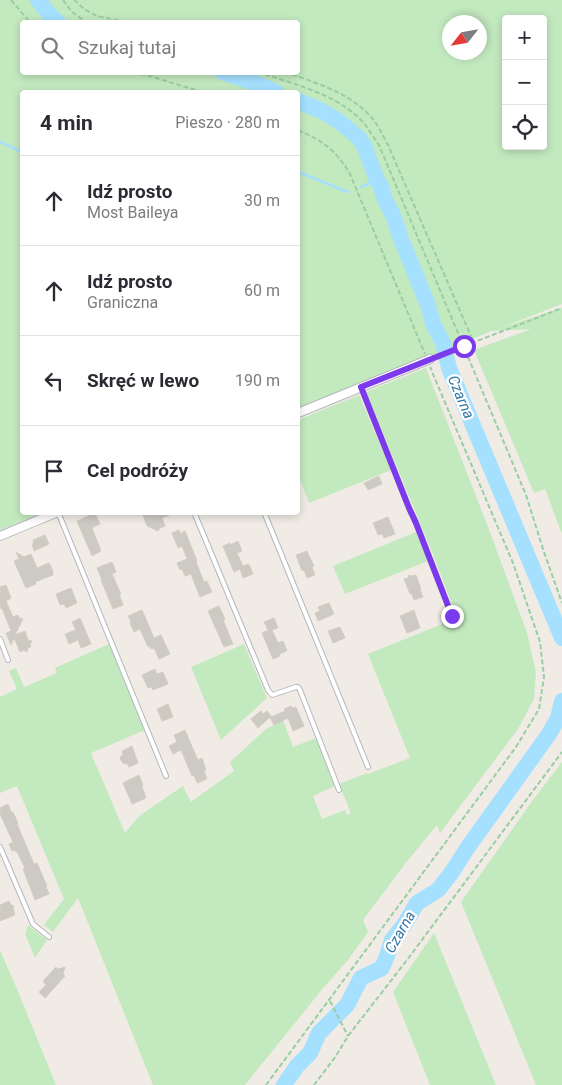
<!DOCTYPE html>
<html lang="pl">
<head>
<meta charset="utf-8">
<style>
	body { margin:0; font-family:Roboto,sans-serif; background:#f2f2f3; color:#2b2b33 }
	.controls { position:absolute; right:15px; top:15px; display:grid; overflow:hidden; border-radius:5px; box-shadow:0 2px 8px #0003 }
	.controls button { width:45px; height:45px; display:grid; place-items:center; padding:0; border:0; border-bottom:1px solid #e1e1e2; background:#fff; color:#2b2b33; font:25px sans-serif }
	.compass { position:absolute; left:442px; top:15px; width:45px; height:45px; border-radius:50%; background:#fff; box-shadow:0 2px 8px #0003; rotate:239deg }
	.stop { position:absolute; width:15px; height:15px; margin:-11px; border:4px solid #7c3aed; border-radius:50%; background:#fff }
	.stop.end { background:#7c3aed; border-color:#fff; box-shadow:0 1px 5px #0008 }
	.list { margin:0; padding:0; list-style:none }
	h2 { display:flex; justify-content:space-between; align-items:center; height:65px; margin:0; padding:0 20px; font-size:21px }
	h2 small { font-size:16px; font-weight:400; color:#7c7c81 }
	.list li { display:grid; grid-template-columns:32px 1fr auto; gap:15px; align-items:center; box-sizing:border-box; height:90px; padding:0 20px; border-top:1px solid #e1e1e2 }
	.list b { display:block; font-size:19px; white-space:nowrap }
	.list p { margin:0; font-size:16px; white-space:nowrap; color:#7c7c81 }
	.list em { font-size:16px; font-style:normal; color:#7c7c81 }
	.icon { flex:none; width:28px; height:28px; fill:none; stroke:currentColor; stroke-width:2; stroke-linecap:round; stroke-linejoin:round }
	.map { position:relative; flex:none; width:562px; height:1085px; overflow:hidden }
	.search { position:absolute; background:#fff; box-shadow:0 2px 8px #0003; left:20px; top:20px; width:280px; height:55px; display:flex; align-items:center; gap:12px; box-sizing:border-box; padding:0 18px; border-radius:5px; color:#7c7c81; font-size:19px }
	.panel { position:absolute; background:#fff; box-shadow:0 2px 8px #0003; left:20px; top:90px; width:280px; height:425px; border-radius:5px }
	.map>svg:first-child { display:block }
	.green { fill:#c3e9bf; fill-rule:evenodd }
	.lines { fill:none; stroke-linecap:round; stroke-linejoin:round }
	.stream { stroke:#a5e0ff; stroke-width:2.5 }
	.river { stroke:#a5e0ff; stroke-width:16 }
	.building { fill:#cdc9c3; stroke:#d5cec2 }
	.service-casing { stroke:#b5b8bc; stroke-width:6 }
	.minor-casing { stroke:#b5b8bc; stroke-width:10 }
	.path { stroke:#99cda3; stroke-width:2; stroke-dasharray:5 2.5; stroke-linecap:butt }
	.service { stroke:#fff; stroke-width:4 }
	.minor { stroke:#fff; stroke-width:8 }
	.route { stroke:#7c3aed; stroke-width:6 }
	.labels { text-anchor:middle; stroke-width:4.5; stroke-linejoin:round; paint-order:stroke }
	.water-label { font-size:15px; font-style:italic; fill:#3577a7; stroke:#fff }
</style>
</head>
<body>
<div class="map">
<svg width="562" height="1085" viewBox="0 0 562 1085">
	<rect width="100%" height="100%" fill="#f0ece5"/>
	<g class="green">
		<path d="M0 0H562V304L503 327 562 308V534L545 489 534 493 474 350 531 329 491 331 455 347 298 408V92H22V512L43 513 0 530ZM506 19H543V146H506ZM22 22H298V72H22ZM450 22H480V52H450Z"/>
		<polygon points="426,368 490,532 527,633 536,672 534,699 518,729 440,833 437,825 405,864 363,920 368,932 348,960 324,987 245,1085 153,1085 78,898 53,932 44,925 64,899 17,786 0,793 0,697 17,689 9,671 16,668 24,687 57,673 55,668 109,644 145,730 91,753 125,833 139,816 183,786 191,802 234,771 230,762 266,729 283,720 293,747 316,738 335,786 313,796 322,819 345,810 347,815 351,813 339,784 367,773 368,774 410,758 368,654 457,618 434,557 366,392"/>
		<polygon points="359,395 391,470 309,503 298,474 298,420"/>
		<polygon points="416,532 428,561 345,594 333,566"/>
		<polygon points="244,644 267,698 221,740 191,667"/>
		<polygon points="562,762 562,1085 536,1085 461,902 530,804"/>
		<polygon points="28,925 47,940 35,958 25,934"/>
		<polygon points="434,933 496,1085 430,1085 393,992"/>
		<polygon points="0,950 19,994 56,1085 0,1085"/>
	</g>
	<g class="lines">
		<g class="stream">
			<polyline points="0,142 22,152"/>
			<polyline points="298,172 348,192"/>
			<polyline points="361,187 377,180"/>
			<polyline points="549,734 562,724"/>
		</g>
		<g class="river">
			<polyline points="38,0 50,15 58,22"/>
			<polyline points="222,72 252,82 276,92"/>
			<polyline points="298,101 322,111 340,122 360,139 365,148 377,180 381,186 384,197 394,218 401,239 428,305 433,324 443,343 449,368 562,638"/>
			<polyline points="284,1085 297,1066 310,1053 319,1033 347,1005 361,978 382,968 387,956 392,940 404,925 417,903 438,890 452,872 468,847 549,734 558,718 562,701"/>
		</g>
	</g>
	<g class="building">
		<polygon points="379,476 382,484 368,490 364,483"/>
		<polygon points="142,512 174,512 174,513 162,518 165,526 160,528 158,531 147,526"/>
		<polygon points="95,513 100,524 92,528 101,551 92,556 77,521"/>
		<polygon points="388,517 395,534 384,538 382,534 378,535 373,523"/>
		<polygon points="179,530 180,534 185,531 197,561 196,562 204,582 207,581 212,592 200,597 191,574 185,576 182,569 180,570 177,563 187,559 182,546 178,548 172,533"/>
		<polygon points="45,535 49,544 34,551 32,544 34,543 33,540"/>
		<polygon points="238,541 242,551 237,553 243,566 249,564 253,574 243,578 240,569 234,572 223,546 230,543 230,545"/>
		<polygon points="307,551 314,566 312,567 315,575 307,578 304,570 302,571 296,555"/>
		<polygon points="16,552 24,557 31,554 37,568 49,563 53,571 53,575 35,582 36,584 26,588 14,561 19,559"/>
		<polygon points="112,562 116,572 112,574 121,594 119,594 123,605 113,609 101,580 102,580 97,568"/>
		<polygon points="409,575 412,576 416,575 421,589 420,589 423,597 414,600 411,593 410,594 404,579 408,578"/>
		<polygon points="6,585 11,598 6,601 13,617 18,615 19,618 23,619 15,635 25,631 28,640 32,641 30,645 31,647 28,648 27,652 24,650 20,652 14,638 11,645 6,633 11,631 2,608 0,609 0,586 0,587"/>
		<polygon points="71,588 77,603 66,608 64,604 60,605 56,594"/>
		<polygon points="329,603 334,614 318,621 315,613 320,611 318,607"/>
		<polygon points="219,606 225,619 223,620 233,644 224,647 208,611"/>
		<polygon points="142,610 154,638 161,635 170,654 159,659 154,648 151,649 150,646 148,647 140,629 134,632 130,623 131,622 128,616"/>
		<polygon points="414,610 420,628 407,633 400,616"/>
		<polygon points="80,618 91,644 81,648 78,640 69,644 65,634 76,630 72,622"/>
		<polygon points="274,618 278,628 272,630 278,643 283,641 287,651 279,654 280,656 273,659 262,633 268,630 264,622"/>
		<polygon points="340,627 345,638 333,643 328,631"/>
		<polygon points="155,669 157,674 163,672 168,684 153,690 151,687 148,688 142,675"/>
		<polygon points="168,704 173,717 162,721 157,709"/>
		<polygon points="291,706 292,708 296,707 304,726 293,731 288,718 274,725 270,717 258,728 251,719 261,711 263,714 267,711 271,716 271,717 285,711 284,709"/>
		<polygon points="185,730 196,756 198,760 202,758 206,770 204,771 207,779 197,783 194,775 192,776 181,750 173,754 169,746 177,742 174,735"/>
		<polygon points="132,746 138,763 129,767 127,763 124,764 120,759 121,756 123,755 122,751"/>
		<polygon points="139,775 143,785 142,786 146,798 132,804 123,783"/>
		<polygon points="8,804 11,812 13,812 18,823 17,824 34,864 37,863 47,886 46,887 49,894 35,900 23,869 25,868 17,852 16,852 15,850 12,851 9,844 13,842 0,814 0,808"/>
		<polygon points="9,901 11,905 14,906 13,908 15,915 0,921 0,905"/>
		<polygon points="56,967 58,969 65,967 63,974 65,976 45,998 39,992 46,985 43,981"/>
	</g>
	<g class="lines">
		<g class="service-casing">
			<g id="service">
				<polyline points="361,387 409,508 416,523 452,616"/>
				<polyline points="58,512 166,776"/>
				<polyline points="194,512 268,690 272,695 296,687 298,687 300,690 339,790"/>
				<polyline points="264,512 368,767"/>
				<polyline points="0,639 8,660"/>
				<polyline points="0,847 33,924 49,937"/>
			</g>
		</g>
		<g class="minor-casing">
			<g id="minor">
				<polyline points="298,413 430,359"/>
				<polyline points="0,536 58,512"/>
			</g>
		</g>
		<g class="path">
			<polyline points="11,0 30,22"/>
			<polyline points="63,0 72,12 86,22"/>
			<polyline points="74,0 84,9 97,16 126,22"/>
			<polyline points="133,72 153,77 202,92"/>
			<path d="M258 72C293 84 334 93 361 120 368 127 373 137 379 145L526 495 544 552 562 603"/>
			<path d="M285 72C316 83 349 92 372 118 378 125 383 136 388 145L474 343"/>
			<path d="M298 130C323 141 336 150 350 174L425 354"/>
			<polyline points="436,357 562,308"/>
			<polyline points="330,1001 348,1036"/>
			<polyline points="266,1085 516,747 539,709 544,677 540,642 513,563 430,367"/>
			<polyline points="314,1085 336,1056 348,1036 407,960 562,752"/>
		</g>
		<use href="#service" class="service"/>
		<use href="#minor" class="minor"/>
	</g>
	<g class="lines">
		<polyline class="route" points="452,616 416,523 409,508 361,387 464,346"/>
	</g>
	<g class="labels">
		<g class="water-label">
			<text transform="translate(461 397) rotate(67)" y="5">Czarna</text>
			<text transform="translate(400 932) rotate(-60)" y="5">Czarna</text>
		</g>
	</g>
</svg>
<div class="controls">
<button>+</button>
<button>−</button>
<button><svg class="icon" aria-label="locate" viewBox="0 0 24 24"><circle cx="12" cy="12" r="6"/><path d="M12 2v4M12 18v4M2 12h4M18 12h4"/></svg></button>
</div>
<svg class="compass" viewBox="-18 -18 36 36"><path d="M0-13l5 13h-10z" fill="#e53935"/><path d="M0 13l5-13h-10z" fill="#7c7c81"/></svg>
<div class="stop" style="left:464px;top:346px"></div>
<div class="stop end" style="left:452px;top:616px"></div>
<div class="search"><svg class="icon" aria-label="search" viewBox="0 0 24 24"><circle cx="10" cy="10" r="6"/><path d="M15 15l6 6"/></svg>Szukaj tutaj</div>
<section class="panel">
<h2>4 min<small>Pieszo · 280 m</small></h2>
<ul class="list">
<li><svg class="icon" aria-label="ahead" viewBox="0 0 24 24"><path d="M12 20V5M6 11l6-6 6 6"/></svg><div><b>Idź prosto</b><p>Most Baileya</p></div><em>30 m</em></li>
<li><svg class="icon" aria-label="ahead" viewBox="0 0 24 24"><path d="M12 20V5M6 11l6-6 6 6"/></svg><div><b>Idź prosto</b><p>Graniczna</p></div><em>60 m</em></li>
<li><svg class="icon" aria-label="left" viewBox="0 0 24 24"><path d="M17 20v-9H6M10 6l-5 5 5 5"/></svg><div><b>Skręć w lewo</b></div><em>190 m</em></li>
<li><svg class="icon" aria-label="arrive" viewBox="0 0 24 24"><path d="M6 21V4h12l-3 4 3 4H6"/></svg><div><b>Cel podróży</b></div></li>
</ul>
</section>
</div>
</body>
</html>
